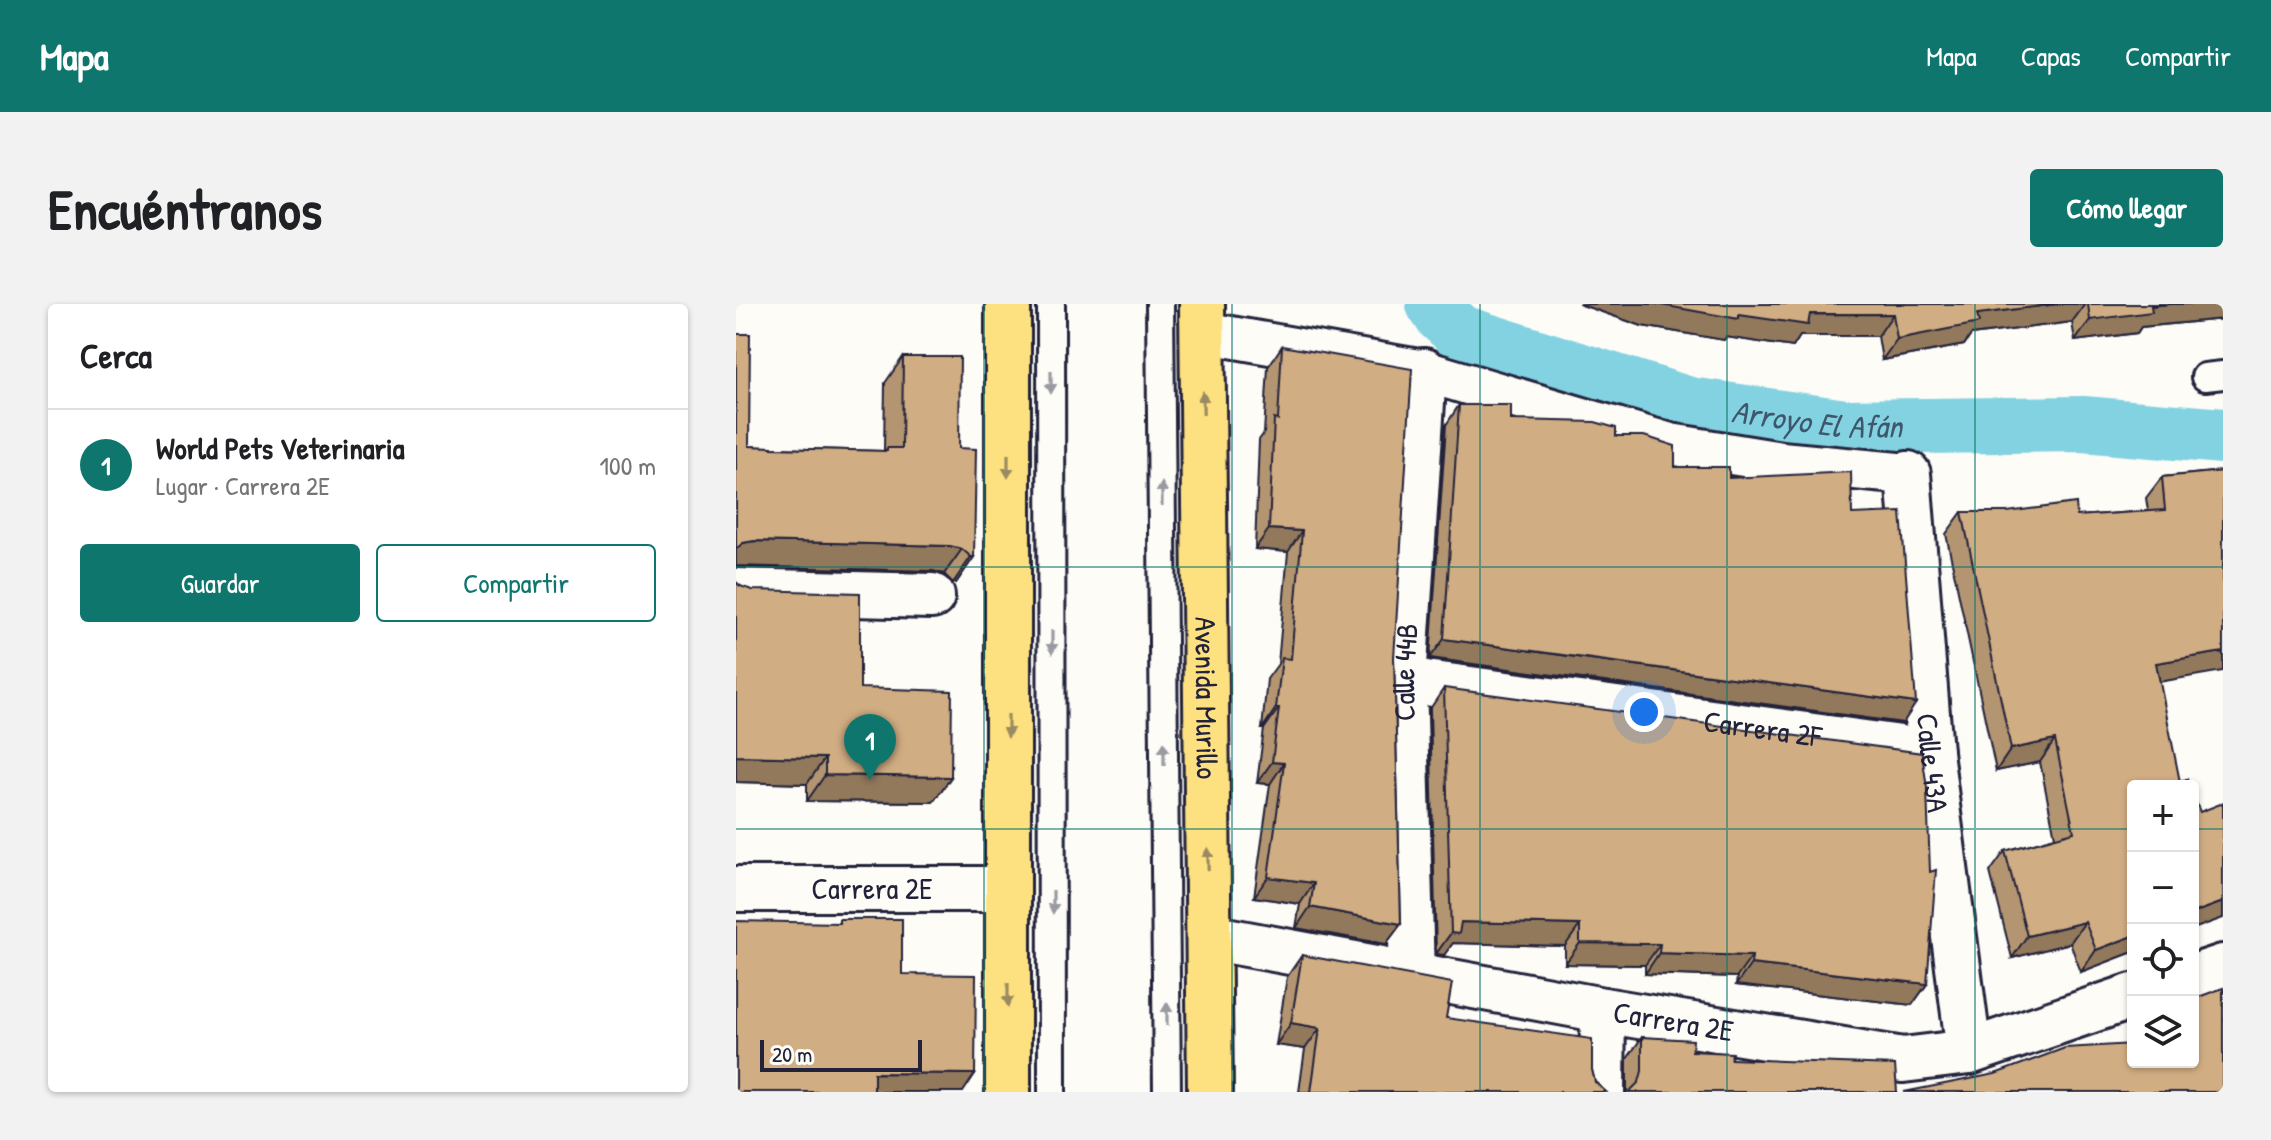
<!DOCTYPE html>
<html lang="es">
<head>
<meta charset="utf-8">
<style>
	body { margin:0; font-family:"Patrick Hand",sans-serif; background:#f2f2f2; color:#202124 }
	.controls { position:absolute; right:24px; bottom:24px; display:grid; overflow:hidden; border-radius:8px; box-shadow:0 2px 6px #0004 }
	.controls button { width:72px; height:72px; display:grid; place-items:center; padding:0; border:0; border-bottom:2px solid #e0e0e0; background:#fff; color:#202124; font:40px sans-serif }
	.scale { position:absolute; left:24px; bottom:20px; width:162px; box-sizing:border-box; padding-left:8px; border:4px solid #22223b; border-top:0; font-size:22px; line-height:28px; white-space:nowrap; color:#22223b; -webkit-text-stroke:6px #fdfcf7; paint-order:stroke }
	.you { position:absolute; left:908px; top:408px; width:28px; height:28px; margin:-20px; border:6px solid #fff; border-radius:50%; background:#1a73e8; box-shadow:0 0 0 12px #1a73e833 }
	.badge { display:grid; place-items:center; width:52px; height:52px; border-radius:50%; background:#0f766e; color:#fff; font-size:26px; font-weight:700 }
	.pin { position:absolute; translate:-50% -66px; filter:drop-shadow(0 2px 4px #0008) }
	.pin::after { content:''; position:absolute; top:42px; width:28px; height:24px; background:inherit; clip-path:polygon(0 0,100% 0,50% 100%) }
	.list { margin:0; padding:0; list-style:none }
	h2 { display:flex; justify-content:space-between; align-items:center; height:104px; margin:0; padding:0 32px; font-size:34px }
	h2 small { font-size:26px; font-weight:400; color:#757577 }
	.list li { display:grid; grid-template-columns:52px 1fr auto; gap:24px; align-items:center; box-sizing:border-box; height:112px; padding:0 32px; border-top:2px solid #e0e0e0 }
	.list b { display:block; font-size:30px; white-space:nowrap }
	.list p { margin:0; font-size:26px; white-space:nowrap; color:#757577 }
	.list em { font-size:26px; font-style:normal; color:#757577 }
	.actions { display:flex; gap:16px; padding:24px 32px }
	.actions a { flex:1; padding:18px 0; border:2px solid #0f766e; border-radius:8px; text-align:center; font-size:28px; color:#0f766e }
	.actions .main { background:#0f766e; color:#fff }
	.icon { flex:none; width:44px; height:44px; fill:none; stroke:currentColor; stroke-width:2; stroke-linecap:round; stroke-linejoin:round }
	.map { position:relative; flex:none; width:1487px; height:788px; overflow:hidden; border-radius:8px }
	header { display:flex; align-items:center; gap:48px; box-sizing:border-box; height:112px; padding:0 40px; background:#0f766e; color:#fff }
	header strong { font-size:38px }
	nav { display:flex; gap:44px; margin-inline-start:auto; font-size:28px }
	.intro { display:flex; align-items:center; justify-content:space-between; box-sizing:border-box; height:192px; padding:0 48px }
	h1 { margin:0; font-size:56px }
	.button { padding:20px 36px; border-radius:8px; background:#0f766e; color:#fff; font-size:28px; font-weight:700 }
	main { display:flex; gap:48px; padding:0 48px }
	aside { flex:1; background:#fff; border-radius:8px; box-shadow:0 2px 6px #0004 }
	.map>svg:first-child { display:block }
	.lines { fill:none; stroke-linecap:round; stroke-linejoin:round }
	.canal { stroke:#83d2e1; stroke-width:56 }
	.service-casing { stroke:#22223b; stroke-width:32 }
	.pedestrian-casing { stroke:#22223b; stroke-width:46 }
	.minor-casing { stroke:#22223b; stroke-width:50 }
	.tertiary-casing { stroke:#22223b; stroke-width:50 }
	.primary-casing { stroke:#22223b; stroke-width:50 }
	.service { stroke:#fdfcf7; stroke-width:26 }
	.pedestrian { stroke:#fdfcf7; stroke-width:40 }
	.minor { stroke:#fdfcf7; stroke-width:44 }
	.tertiary { stroke:#fdfcf7; stroke-width:44 }
	.primary { stroke:#fde080; stroke-width:44 }
	.wall { fill:#b49571; stroke:#22223b; stroke-width:2 }
	.shaded-wall { fill:#92795c; stroke:#22223b; stroke-width:2 }
	.building { fill:#d1ad83; stroke:#22223b; stroke-width:2 }
	.oneway { fill:#9a9aa2 }
	.oneway2 { fill:#9a8a61 }
	.grid { fill:none; stroke:#0f766e; stroke-width:2; stroke-opacity:0.55 }
	.labels { text-anchor:middle; stroke-width:8; stroke-linejoin:round; paint-order:stroke }
	.street-label { font-size:30px; fill:#22223b; stroke:#fdfcf7 }
	.water-label { font-size:32px; font-style:italic; fill:#3f576d; stroke:#fdfcf7 }
</style>
</head>
<body>
<header>
<strong>Mapa</strong>
<nav><a>Mapa</a><a>Capas</a><a>Compartir</a></nav>
</header>
<div class="intro"><h1>Encuéntranos</h1><a class="button">Cómo llegar</a></div>
<main>
<aside>
<h2>Cerca<small></small></h2>
<ul class="list">
<li><span class="badge">1</span><div><b>World Pets Veterinaria</b><p>Lugar · Carrera 2E</p></div><em>100 m</em></li>
</ul>
<div class="actions"><a class="main">Guardar</a><a>Compartir</a></div>
</aside>
<div class="map">
<svg width="1487" height="788" viewBox="0 0 1487 788">
	<rect width="100%" height="100%" fill="#fdfcf7"/>
	<filter id="ink" filterUnits="userSpaceOnUse"><feTurbulence type="fractalNoise" baseFrequency=".0125" numOctaves="2"/><feDisplacementMap in="SourceGraphic" scale="16" xChannelSelector="R" yChannelSelector="G"/><feConvolveMatrix kernelMatrix="1 2 1 2 8 2 1 2 1" color-interpolation-filters="sRGB"/></filter>
	<g filter="url(#ink)">
		<g class="lines">
			<path class="canal" id="s1" d="M698 0 706 12 725 29 953 101 1109 123 1347 120 1487 132"/>
			<g class="service-casing">
				<g id="service">
					<polyline points="315,0 316,788"/>
					<polyline points="424,0 431,788"/>
					<polyline points="1469,73 1487,71"/>
				</g>
			</g>
			<g class="pedestrian-casing">
				<polyline id="pedestrian" points="466,28 688,67 934,140 1045,158 1172,170"/>
			</g>
			<g class="minor-casing">
				<g id="minor">
					<path id="s2" d="M1172 170 1194 448 1233 748"/>
					<polyline points="0,287 196,292"/>
					<path id="s3" d="M668 376 1194 448"/>
					<path id="s4" d="M473 633 867 706 1167 756 1233 748 1397 692"/>
					<path id="s5" d="M676 672 668 376 688 67"/>
					<polyline points="1457,673 1487,663"/>
					<polyline points="866,788 867,706"/>
				</g>
			</g>
			<g class="tertiary-casing">
				<g id="tertiary">
					<path id="s6" d="M0 585H272"/>
				</g>
			</g>
			<g class="primary-casing">
				<g id="primary">
					<path id="s7" d="M466 0 474 788"/>
					<polyline points="272,788 272,0"/>
				</g>
			</g>
			<use href="#service" class="service"/>
			<use href="#pedestrian" class="pedestrian"/>
			<use href="#minor" class="minor"/>
			<use href="#tertiary" class="tertiary"/>
			<use href="#primary" class="primary"/>
		</g>
		<g class="wall">
			<polygon points="843,0 1487,0 1487,15 1405,23 1401,29 1339,37 1336,18 1235,31 1228,41 1146,56 1142,32 1064,32 1057,43 990,33 988,36 906,22"/>
			<polygon points="546,42 658,354 665,620 650,640 560,624 564,600 518,593 534,480 521,479 528,425 526,425 531,375 542,360 552,248 519,245 523,136 528,129 532,63"/>
			<polygon points="167,53 223,144 238,253 220,279 217,279 208,270 197,267 0,262 13,142 36,144 148,147 149,79"/>
			<polygon points="723,101 775,116 880,132 939,163 993,174 1116,210 1167,419 694,354 710,121"/>
			<polygon points="1487,167 1424,378 1397,648 1345,668 1334,639 1276,654 1254,568 1269,547 1319,533 1304,458 1260,467 1210,230 1226,208 1341,212 1412,207 1410,194 1426,173"/>
			<polygon points="0,278 124,384 215,473 197,498 71,497 71,480 0,478"/>
			<polygon points="708,384 1191,680 1176,701 1000,681 1001,673 909,670 909,661 829,660 829,642 717,639 708,651 700,650 694,405"/>
			<polygon points="566,651 710,714 856,766 859,778 870,788 563,788 569,745 540,741 551,673"/>
			<polygon points="1397,730 1397,758 1487,788 1259,770 1394,740 1394,733"/>
			<polygon points="906,733 956,747 1161,788 891,788 891,755"/>
		</g>
		<g class="shaded-wall">
			<polygon points="843,0 920,0 1003,11 1157,10 1142,32 1064,32 1057,43 990,33 988,36 906,22"/>
			<polygon points="1322,0 1349,0 1336,18 1235,31 1228,41 1146,56 1161,35 1241,10"/>
			<polygon points="1433,0 1487,0 1487,15 1405,23 1401,29 1339,37 1354,16 1415,2"/>
			<polygon points="533,225 566,227 552,248 519,245"/>
			<polygon points="18,237 214,242 226,245 208,270 197,267 0,262 0,245 7,239"/>
			<polygon points="235,253 238,253 220,279 217,279"/>
			<polygon points="708,335 1180,399 1167,419 694,354"/>
			<polygon points="1487,348 1487,367 1405,381 1420,359"/>
			<polygon points="540,404 543,404 528,425 526,425"/>
			<polygon points="1319,436 1304,458 1260,467 1275,445"/>
			<polygon points="0,452 89,454 71,480 0,478"/>
			<polygon points="536,458 548,459 534,480 521,479"/>
			<polygon points="89,471 215,473 197,498 71,497"/>
			<polygon points="532,573 578,579 564,600 518,593"/>
			<polygon points="1487,598 1487,614 1457,625 1457,609"/>
			<polygon points="574,603 665,620 650,640 560,624"/>
			<polygon points="725,618 844,621 829,642 717,639 708,651 700,650 715,629"/>
			<polygon points="1349,618 1334,639 1276,654 1291,632"/>
			<polygon points="1397,632 1397,648 1345,668 1360,646"/>
			<polygon points="844,639 924,640 909,661 829,660"/>
			<polygon points="923,649 1016,652 1001,673 909,670"/>
			<polygon points="1015,660 1191,680 1176,701 1000,681"/>
			<polygon points="555,719 584,724 569,745 540,741"/>
			<polygon points="138,769 239,770 227,788 125,788"/>
		</g>
		<g class="building">
			<polygon points="920,0 1322,0 1241,10 1243,19 1161,35 1157,10 1074,10 1072,21 1003,11 1003,15"/>
			<polygon points="1352,0 1433,0 1415,2 1416,8 1354,16"/>
			<polygon points="0,30 14,30 13,142 36,143 36,144 151,147 151,144 166,144 167,53 224,53 223,144 240,145 238,253 235,253 226,245 214,242 18,237 7,239 0,245"/>
			<polygon points="546,42 676,65 658,354 665,620 574,603 578,579 532,573 548,459 536,458 543,404 540,404 546,354 555,355 566,227 533,225 538,115 542,116"/>
			<polygon points="723,101 775,101 775,116 859,118 880,124 880,132 908,132 939,142 939,163 993,163 993,174 1115,168 1116,210 1165,208 1180,399 708,335"/>
			<polygon points="1487,167 1487,348 1420,359 1444,478 1451,475 1454,482 1397,482 1397,632 1360,646 1349,618 1291,632 1269,547 1338,528 1319,436 1275,445 1226,208 1271,208 1340,199 1341,212 1429,206 1426,173"/>
			<polygon points="0,278 4,282 16,286 124,289 124,384 216,387 215,473 89,471 89,454 0,452"/>
			<polygon points="708,384 1186,449 1191,484 1194,568 1200,566 1191,680 1015,660 1016,652 923,649 924,640 844,639 844,621 725,618 723,630 715,629"/>
			<polygon points="1457,490 1464,508 1487,499 1487,598 1457,609"/>
			<polygon points="103,615 166,615 166,670 240,671 239,770 138,769 138,788 0,788 0,617 103,619"/>
			<polygon points="566,651 716,679 710,714 856,735 856,766 859,778 870,788 575,788 584,724 555,719"/>
			<polygon points="1487,684 1487,788 1168,788 1259,770 1329,744 1397,740 1397,758 1457,758 1457,695"/>
			<polygon points="906,733 957,736 956,747 996,749 995,755 1159,761 1161,788 893,788 903,778 906,767"/>
		</g>
		<defs><path id="oneway-solid" d="M-6-.8H1V-3.2L6.5 0L1 3.2V.8H-6Z" transform="scale(2)"/></defs>
		<g class="oneway">
			<use href="#oneway-solid" transform="translate(315 78) rotate(90)"/>
			<use href="#oneway-solid" transform="translate(426 190) rotate(-90)"/>
			<use href="#oneway-solid" transform="translate(316 338) rotate(90)"/>
			<use href="#oneway-solid" transform="translate(428 450) rotate(-90)"/>
			<use href="#oneway-solid" transform="translate(317 598) rotate(90)"/>
			<use href="#oneway-solid" transform="translate(431 710) rotate(-90)"/>
		</g>
		<g class="oneway2">
			<use href="#oneway-solid" transform="translate(467 99) rotate(-91)"/>
			<use href="#oneway-solid" transform="translate(272 162) rotate(90)"/>
			<use href="#oneway-solid" transform="translate(272 422) rotate(90)"/>
			<use href="#oneway-solid" transform="translate(472 555) rotate(-91)"/>
			<use href="#oneway-solid" transform="translate(272 691) rotate(90)"/>
		</g>
	</g>
	<path class="grid" d="M248 0V788M496 0V788M744 0V788M991 0V788M1239 0V788M0 263H1487M0 525H1397M1457 525H1487"/>
	<g class="labels">
		<g class="street-label">
			<text dy="10" stroke="none"><textPath href="#s5" startOffset="304">Calle 44B</textPath></text>
			<text dy="10" stroke="none"><textPath href="#s7" startOffset="394">Avenida Murillo</textPath></text>
			<text dy="10" stroke="none"><textPath href="#s3" startOffset="362">Carrera 2F</textPath></text>
			<text dy="10" stroke="none"><textPath href="#s2" startOffset="290">Calle 43A</textPath></text>
			<text dy="10" stroke="none"><textPath href="#s6" startOffset="136">Carrera 2E</textPath></text>
			<text dy="10" stroke="none"><textPath href="#s4" startOffset="472">Carrera 2E</textPath></text>
		</g>
		<g class="water-label">
			<text dy="11" stroke="none"><textPath href="#s1" startOffset="408">Arroyo El Afán</textPath></text>
		</g>
	</g>
</svg>
<div class="controls">
<button>+</button>
<button>−</button>
<button><svg class="icon" aria-label="locate" viewBox="0 0 24 24"><circle cx="12" cy="12" r="6"/><path d="M12 2v4M12 18v4M2 12h4M18 12h4"/></svg></button>
<button><svg class="icon" aria-label="layers" viewBox="0 0 24 24"><path d="M12 4l9 5-9 5-9-5zM3 14l9 5 9-5"/></svg></button>
</div>
<div class="scale">20 m</div>
<div class="you"></div>
<div class="pin badge" style="left:134px;top:476px">1</div>
</div>
</main>
</body>
</html>
